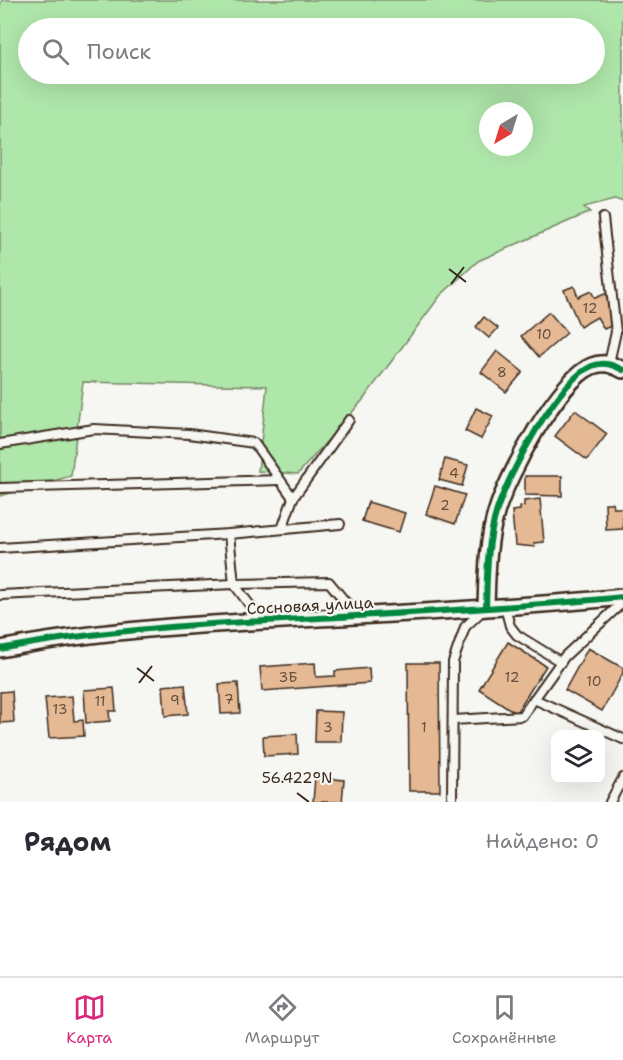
<!DOCTYPE html>
<html lang="ru">
<head>
<meta charset="utf-8">
<style>
	body { margin:0; font-family:"Shantell Sans",sans-serif; background:#f7f7f7; color:#2b2b33 }
	.controls { position:absolute; right:18px; bottom:18px; display:grid; overflow:hidden; border-radius:12px; box-shadow:0 6px 24px #0002 }
	.controls button { width:54px; height:54px; display:grid; place-items:center; padding:0; border:0; border-bottom:2px solid #e1e1e2; background:#fff; color:#2b2b33; font:30px sans-serif }
	.compass { position:absolute; left:479px; top:102px; width:54px; height:54px; border-radius:50%; background:#fff; box-shadow:0 6px 24px #0002; rotate:218deg }
	.list { margin:0; padding:0; list-style:none }
	h2 { display:flex; justify-content:space-between; align-items:center; height:78px; margin:0; padding:0 24px; font-size:26px }
	h2 small { font-size:20px; font-weight:400; color:#7c7c81 }
	.icon { flex:none; width:33px; height:33px; fill:none; stroke:currentColor; stroke-width:2; stroke-linecap:round; stroke-linejoin:round }
	.map { position:relative; flex:none; width:623px; height:802px; overflow:hidden }
	.search { position:absolute; background:#fff; box-shadow:0 6px 24px #0002; left:18px; right:18px; top:18px; height:66px; display:flex; align-items:center; gap:15px; box-sizing:border-box; padding:0 21px; border-radius:33px; color:#7c7c81; font-size:22px }
	.sheet { height:174px; background:#fff }
	nav { display:flex; justify-content:space-around; align-items:center; box-sizing:border-box; height:84px; border-top:2px solid #e1e1e2; background:#fff; font-size:16px; color:#7c7c81 }
	nav a { display:grid; justify-items:center; gap:3px }
	nav .on { color:#db2777 }
	.map>svg:first-child { display:block }
	.green { fill:#afe6aa; stroke:#758864; stroke-width:1.5; fill-rule:evenodd }
	.building { fill:#e4b994; stroke:#3b2a1e; stroke-width:1.5 }
	.lines { fill:none; stroke-linecap:round; stroke-linejoin:round }
	.service-casing { stroke:#3b2a1e; stroke-width:12 }
	.minor-casing { stroke:#3b2a1e; stroke-width:20 }
	.service { stroke:#f6f6f2; stroke-width:8 }
	.minor { stroke:#f6f6f2; stroke-width:15 }
	.cycleway-casing { stroke:#f6f6f2; stroke-width:10 }
	.cycleway { stroke:#00873e; stroke-width:6 }
	.ticks { fill:none; stroke:#3b2a1e; stroke-width:2 }
	.labels { text-anchor:middle; stroke-width:4.5; stroke-linejoin:round; paint-order:stroke }
	.number-label { font-size:14px; fill:#654e3c }
	.street-label { font-size:16px; fill:#3b2a1e; stroke:#f6f6f2 }
	.ticks-label { font-size:15px; text-anchor:middle; fill:#3b2a1e; stroke:#f6f6f2; stroke-width:4.5; stroke-linejoin:round; paint-order:stroke }
</style>
</head>
<body>
<div class="map">
<svg width="623" height="802" viewBox="0 0 623 802">
	<rect width="100%" height="100%" fill="#f6f6f2"/>
	<filter id="ink" filterUnits="userSpaceOnUse"><feTurbulence type="fractalNoise" baseFrequency=".0167" numOctaves="2"/><feDisplacementMap in="SourceGraphic" scale="12" xChannelSelector="R" yChannelSelector="G"/><feConvolveMatrix kernelMatrix="1 2 1 2 8 2 1 2 1" color-interpolation-filters="sRGB"/></filter>
	<g filter="url(#ink)">
		<path class="green" d="M2 0H623V202L615 199 584 207 590 212 478 261 440 296 362 401 298 474 258 471 267 386 83 382 71 476 0 496V5ZM28 28H594V74H28ZM488 111H524V147H488Z"/>
		<g class="building">
			<polygon points="574,286 578,297 591,291 595,298 607,293 611,326 604,329 597,317 580,327 564,290"/>
			<polygon points="549,312 567,333 539,357 521,336"/>
			<polygon points="484,317 498,328 489,338 476,327"/>
			<polygon points="497,351 523,372 506,392 481,372"/>
			<polygon points="476,408 493,416 481,439 465,431"/>
			<polygon points="575,410 607,434 587,460 555,436"/>
			<polygon points="445,459 468,465 462,486 439,480"/>
			<polygon points="525,476 562,476 562,496 525,495"/>
			<polygon points="435,486 465,495 455,524 426,514"/>
			<polygon points="540,499 544,542 534,543 535,547 515,545 512,511 520,510 520,507 524,506 524,501"/>
			<polygon points="368,502 405,513 399,532 362,521"/>
			<polygon points="605,503 613,503 614,508 623,508 623,529 606,530"/>
			<polygon points="508,642 546,666 516,713 479,689"/>
			<polygon points="588,648 623,668 623,673 602,711 565,690"/>
			<polygon points="315,663 316,677 335,676 335,671 369,668 370,683 262,691 260,667"/>
			<polygon points="408,663 439,663 440,791 409,791"/>
			<polygon points="238,683 240,713 221,714 219,684"/>
			<polygon points="185,684 188,714 165,716 163,686"/>
			<polygon points="114,688 116,711 109,711 110,721 86,723 84,690"/>
			<polygon points="12,691 14,722 0,723 0,692"/>
			<polygon points="72,696 74,721 83,720 84,736 49,738 45,698"/>
			<polygon points="316,711 342,712 341,742 315,742"/>
			<polygon points="297,734 298,754 264,756 263,736"/>
			<polygon points="315,777 344,780 342,802 313,802"/>
		</g>
		<g class="lines">
			<g class="service-casing">
				<g id="service">
					<polyline points="603,218 616,332 609,363"/>
					<polyline points="0,444 94,429 189,434 254,443 293,498"/>
					<polyline points="0,488 279,480"/>
					<polyline points="282,529 293,498 349,420"/>
					<polyline points="229,534 234,584 261,620"/>
					<polyline points="0,548 229,534 340,524"/>
					<polyline points="0,595 234,584 329,582 357,616"/>
					<polyline points="505,607 510,626 517,635 561,662"/>
					<polyline points="534,699 623,739"/>
					<polyline points="453,720 522,716 565,656 623,602"/>
					<polyline points="452,802 453,662 465,627 483,610"/>
					<polyline points="610,802 623,778"/>
				</g>
			</g>
			<g class="minor-casing">
				<g id="minor">
					<path d="M486 607C487 575 487 541 497 510 508 475 558 380 592 366 604 361 613 365 623 370"/>
					<path d="M0 649C118 626 237 623 356 616 445 611 534 606 623 597"/>
				</g>
			</g>
			<use href="#service" class="service"/>
			<use href="#minor" class="minor"/>
			<g class="cycleway-casing">
				<g id="cycleway">
					<path d="M486 607C487 575 487 541 497 510 508 475 558 380 592 366 604 361 613 365 623 370"/>
					<path d="M0 649C118 626 237 623 356 616 445 611 534 606 623 597"/>
				</g>
			</g>
			<use href="#cycleway" class="cycleway"/>
		</g>
	</g>
	<path class="ticks" d="M449 269 466 282M451 284 464 267M137 668 154 681M139 683 152 666M297 793 309 802"/>
	<g class="labels">
		<g class="number-label">
			<text x="590" y="313">12</text>
			<text x="544" y="339">10</text>
			<text x="502" y="377">8</text>
			<text x="454" y="478">4</text>
			<text x="445" y="510">2</text>
			<text x="288" y="682">3Б</text>
			<text x="512" y="682">12</text>
			<text x="594" y="686">10</text>
			<text x="229" y="704">7</text>
			<text x="175" y="705">9</text>
			<text x="100" y="706">11</text>
			<text x="60" y="714">13</text>
			<text x="328" y="732">3</text>
			<text x="424" y="732">1</text>
		</g>
		<g class="street-label">
			<text transform="translate(310 605) rotate(-3)" y="6">Сосновая улица</text>
		</g>
	</g>
	<g class="ticks-label">
		<text x="297" y="783">56.422°N</text>
	</g>
</svg>
<div class="controls">
<button><svg class="icon" aria-label="layers" viewBox="0 0 24 24"><path d="M12 4l9 5-9 5-9-5zM3 14l9 5 9-5"/></svg></button>
</div>
<svg class="compass" viewBox="-18 -18 36 36"><path d="M0-13l5 13h-10z" fill="#e53935"/><path d="M0 13l5-13h-10z" fill="#7c7c81"/></svg>
<div class="search"><svg class="icon" aria-label="search" viewBox="0 0 24 24"><circle cx="10" cy="10" r="6"/><path d="M15 15l6 6"/></svg>Поиск</div>
</div>
<section class="sheet">
<h2>Рядом<small>Найдено: 0</small></h2>
<ul class="list">
</ul>
</section>
<nav>
<a class="on"><svg class="icon" aria-label="map" viewBox="0 0 24 24"><path d="M3 6l6-2 6 2 6-2v14l-6 2-6-2-6 2zM9 4v14M15 6v14"/></svg>Карта</a>
<a><svg class="icon" aria-label="directions" viewBox="0 0 24 24"><path d="M12 3l9 9-9 9-9-9zM9 14v-3h6M13 9l2 2-2 2"/></svg>Маршрут</a>
<a><svg class="icon" aria-label="saved" viewBox="0 0 24 24"><path d="M7 4h10v16l-5-4-5 4z"/></svg>Сохранённые</a>
</nav>
</body>
</html>
